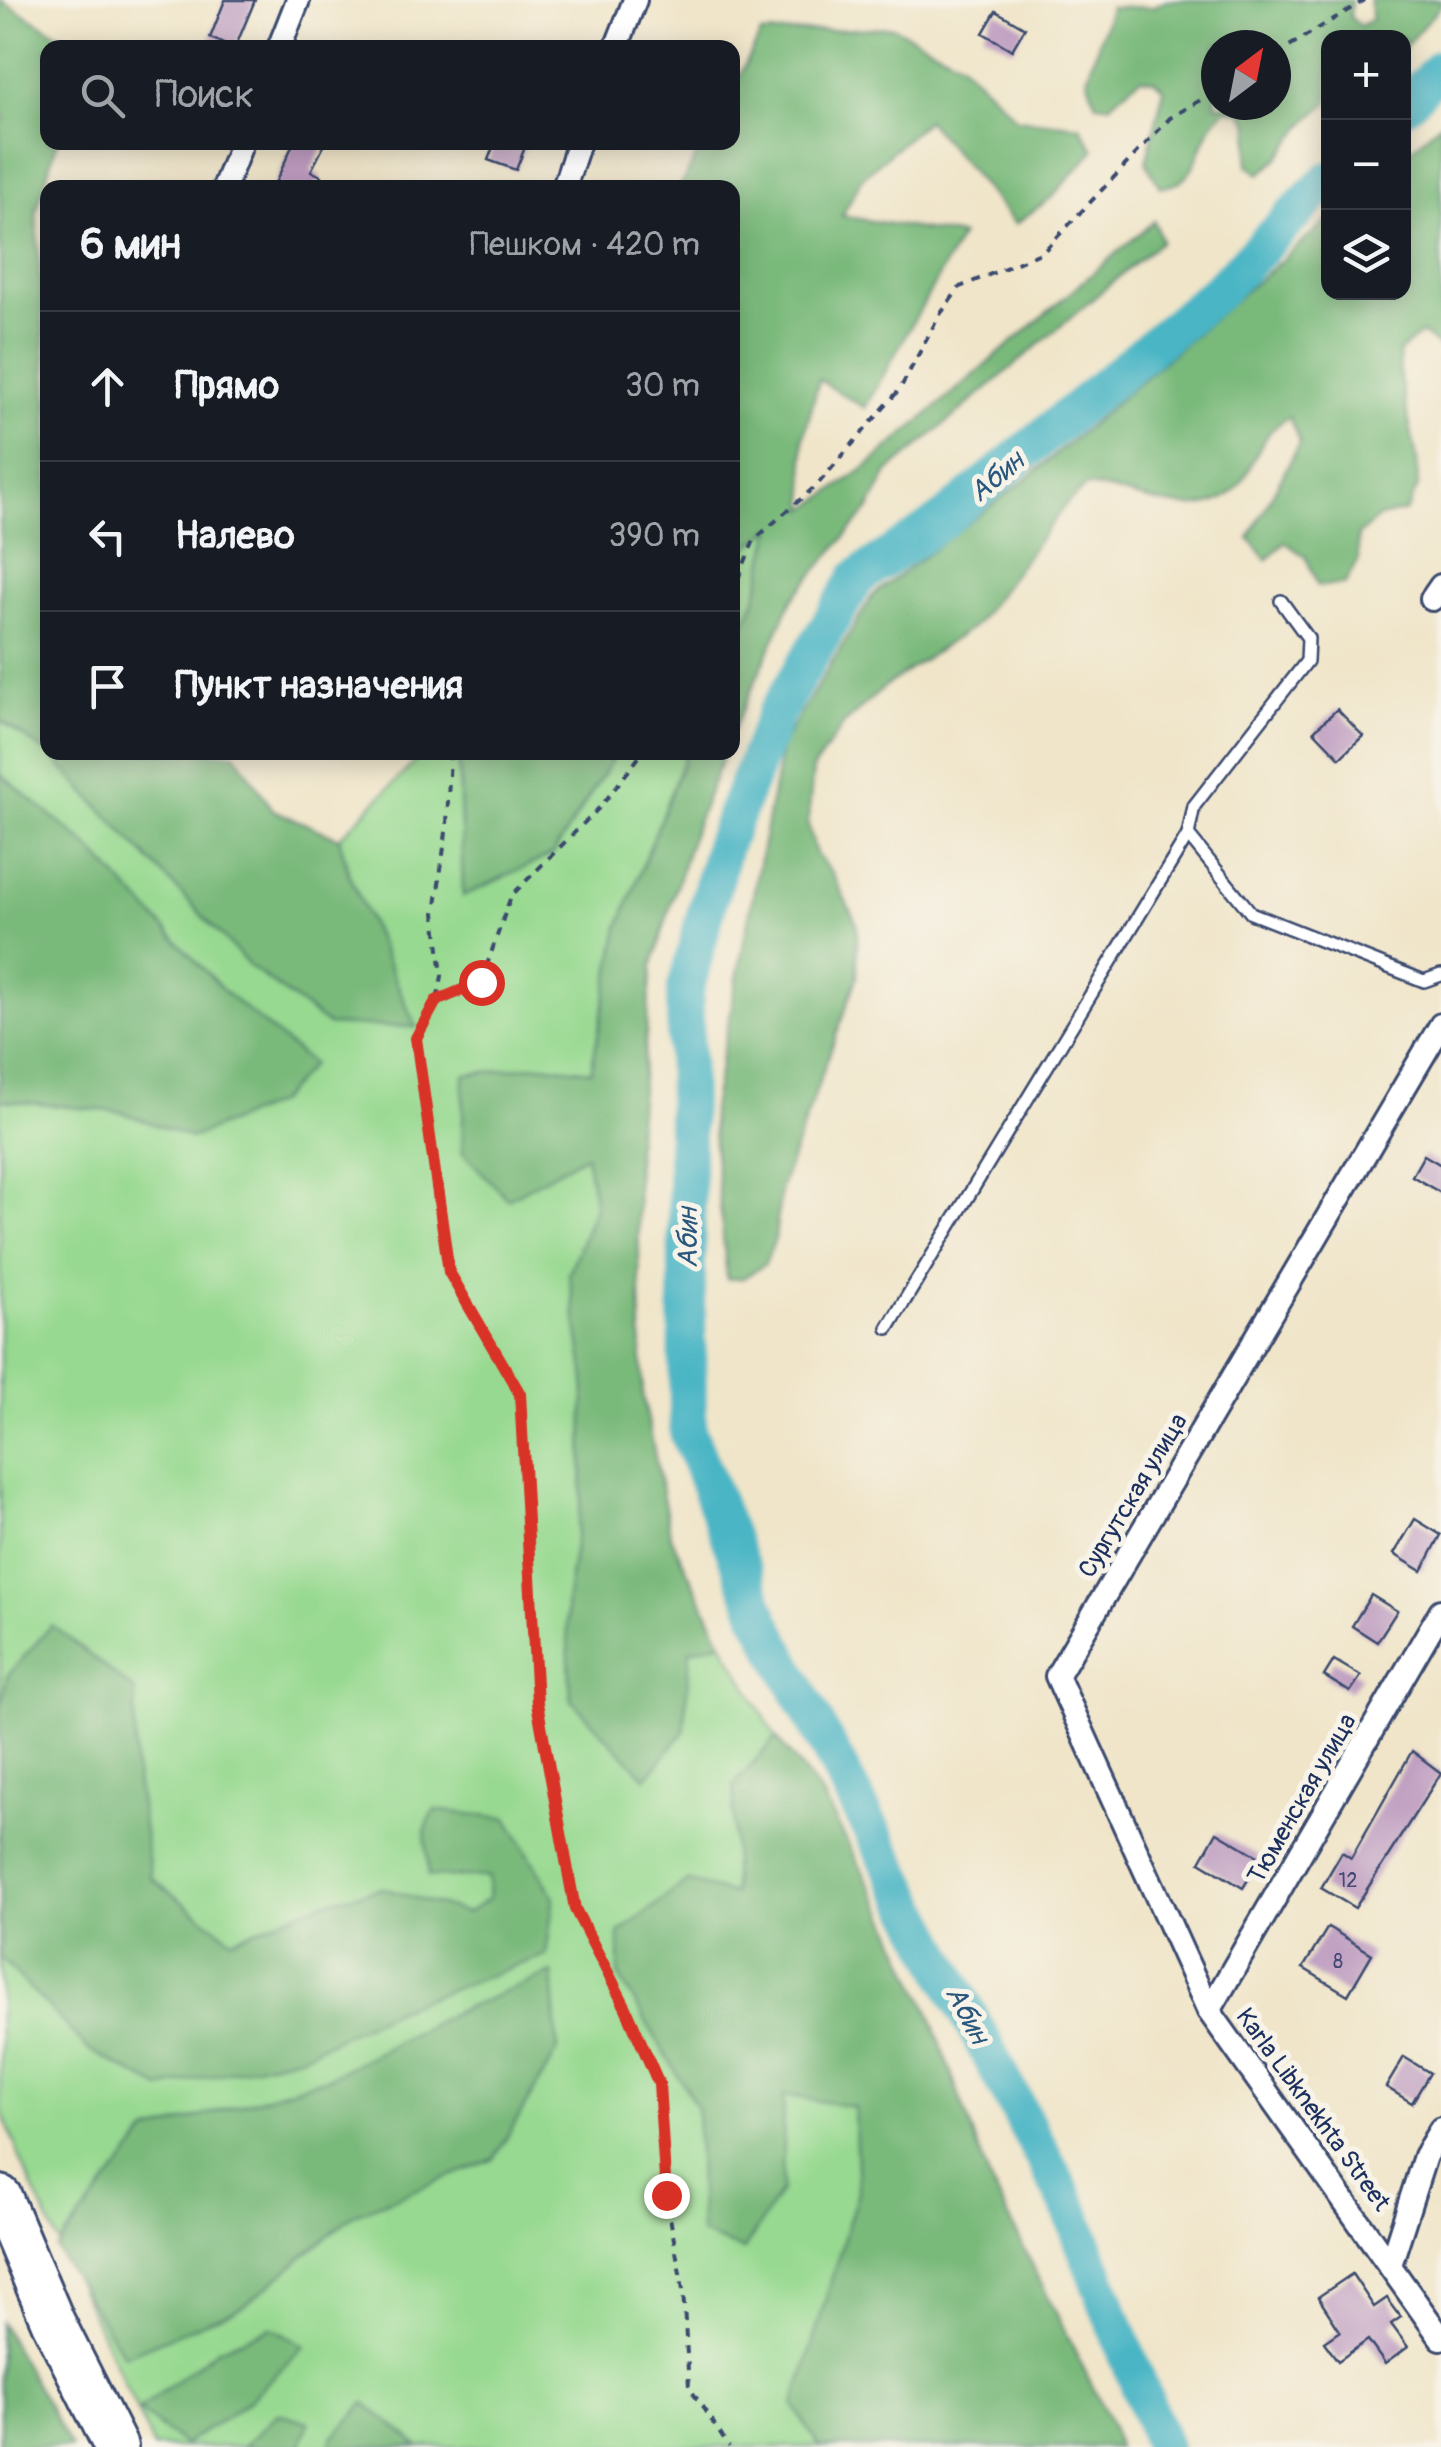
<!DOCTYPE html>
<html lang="ru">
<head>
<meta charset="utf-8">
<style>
	body { margin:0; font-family:Pangolin,sans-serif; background:#242831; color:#f1f3f6 }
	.controls { position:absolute; right:30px; top:30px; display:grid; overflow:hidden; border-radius:20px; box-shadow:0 5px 25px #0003 }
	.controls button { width:90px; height:90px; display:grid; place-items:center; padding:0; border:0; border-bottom:2px solid #363941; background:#171b24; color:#f1f3f6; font:50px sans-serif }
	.compass { position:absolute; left:1201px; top:30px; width:90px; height:90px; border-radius:50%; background:#171b24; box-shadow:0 5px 25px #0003; rotate:32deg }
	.stop { position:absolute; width:30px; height:30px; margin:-22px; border:8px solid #d93025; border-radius:50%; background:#fff }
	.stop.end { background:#d93025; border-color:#fff; box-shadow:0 2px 10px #0008 }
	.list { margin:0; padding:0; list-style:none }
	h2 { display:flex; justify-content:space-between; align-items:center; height:130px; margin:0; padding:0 40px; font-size:42px }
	h2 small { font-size:32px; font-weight:400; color:#9ea1a6 }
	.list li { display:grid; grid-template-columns:65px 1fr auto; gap:30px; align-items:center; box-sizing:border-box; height:150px; padding:0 40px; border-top:2px solid #363941 }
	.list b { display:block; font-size:38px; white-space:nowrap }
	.list em { font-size:32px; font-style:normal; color:#9ea1a6 }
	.icon { flex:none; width:55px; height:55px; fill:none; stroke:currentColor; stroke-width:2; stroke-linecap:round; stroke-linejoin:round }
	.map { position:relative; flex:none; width:1441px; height:2447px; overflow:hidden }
	.search { position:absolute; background:#171b24; box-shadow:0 5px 25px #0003; left:40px; top:40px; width:700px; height:110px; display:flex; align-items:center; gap:25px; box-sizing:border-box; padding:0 35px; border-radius:20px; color:#9ea1a6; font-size:38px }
	.panel { position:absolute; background:#171b24; box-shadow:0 5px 25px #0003; left:40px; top:180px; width:700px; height:580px; border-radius:20px }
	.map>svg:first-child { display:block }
	.green { fill:#97d990; stroke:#598477; stroke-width:2.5 }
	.forest { fill:#79b97a; stroke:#4a746c; stroke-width:2.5; fill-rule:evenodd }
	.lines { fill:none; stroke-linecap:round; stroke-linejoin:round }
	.river { stroke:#49b5c5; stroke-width:38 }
	.building { fill:#bd9bc0 }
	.lane-casing { stroke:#3b4a6e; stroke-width:16 }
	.street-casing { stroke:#3b4a6e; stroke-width:28 }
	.highway-casing { stroke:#3b4a6e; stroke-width:48 }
	.path { stroke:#3b4a6e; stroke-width:4; stroke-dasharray:8 8; stroke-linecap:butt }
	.lane { stroke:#fff; stroke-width:11 }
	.street { stroke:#fff; stroke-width:22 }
	.highway { stroke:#fff; stroke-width:42 }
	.route { stroke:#d93025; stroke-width:12 }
	.labels { text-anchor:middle; stroke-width:10; stroke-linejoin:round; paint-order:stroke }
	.number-label { font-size:20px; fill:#444a76 }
	.street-label { font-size:25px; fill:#1b2f5e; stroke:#f7f3e8 }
	.water-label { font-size:28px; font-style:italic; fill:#29577d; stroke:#f7f3e8 }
</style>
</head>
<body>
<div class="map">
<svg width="1441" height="2447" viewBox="0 0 1441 2447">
	<rect width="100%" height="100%" fill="#f7f3e8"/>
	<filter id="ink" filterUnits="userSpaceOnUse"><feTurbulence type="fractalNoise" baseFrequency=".01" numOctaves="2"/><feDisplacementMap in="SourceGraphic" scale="20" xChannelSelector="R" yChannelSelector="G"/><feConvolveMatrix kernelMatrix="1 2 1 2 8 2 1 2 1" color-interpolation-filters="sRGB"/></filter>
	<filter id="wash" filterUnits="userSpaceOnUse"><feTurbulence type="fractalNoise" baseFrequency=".0048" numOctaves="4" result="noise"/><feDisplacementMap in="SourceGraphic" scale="40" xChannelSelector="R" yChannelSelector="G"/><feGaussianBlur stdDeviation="2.25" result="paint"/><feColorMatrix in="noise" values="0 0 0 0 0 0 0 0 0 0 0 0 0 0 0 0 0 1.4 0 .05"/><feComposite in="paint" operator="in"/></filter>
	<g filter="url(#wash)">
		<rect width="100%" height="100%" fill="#f0e5c9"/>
		<g class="green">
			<polygon points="772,526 756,599 733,648 733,559"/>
			<polygon points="0,720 51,756 251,967 328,1025 416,1027 349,874 339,838 424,753 457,753 458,757 464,895 553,854 616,753 686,753 619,927 591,1072 540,1065 464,1075 508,1198 586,1154 595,1206 569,1274 585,1377 582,1497 566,1605 684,1732 690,1650 722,1642 776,1737 822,1795 884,1911 938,2037 988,2176 1113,2428 1117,2447 154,2447 26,2173 0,2107"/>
		</g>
		<g class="forest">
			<polygon points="0,0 75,44 48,48 48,142 57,143 36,212 48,397 48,752 235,753 273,810 339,838 349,874 416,1027 328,1025 251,967 51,756 0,720 0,123 5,118 0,111"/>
			<path d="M1166 0H1351L1350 17 1360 26 1372 19 1370 0H1441V5L1404 48V38H1328V103C1293 127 1292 152 1259 174L1248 165 1250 124 1242 112 1228 109C1193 128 1208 185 1160 187L1146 162 1164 89 1154 80 1140 78 1109 105 1096 104 1087 78 1110 8 1153 7ZM1216 45H1276V105H1216Z"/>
			<polygon points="893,27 960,62 1017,119 1080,126 1094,150 1052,197 1015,224 927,120 862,178 842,216 961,236 865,408 819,380 803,440 806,509 864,469 1154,221 1161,241 888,472 869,509 792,599 733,731 733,648 756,599 772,528 733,559 732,188 680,187 703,143 732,142 733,88 761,34"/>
			<path d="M1441 123V349L1422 333 1399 351 1400 379 1417 459 1418 487 1406 511 1379 517 1358 535V561L1345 584 1318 586 1306 557 1285 542 1267 560 1249 538 1300 443 1289 417C1261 433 1259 452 1244 478 1211 534 1135 490 1086 486L1066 504 975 625 884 687 844 724 813 768 808 824 816 854 833 875 857 924V978L781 1187 775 1239 765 1264 743 1278 727 1279 711 1113 782 744 873 595 1029 477 1328 220V292H1404V155Z"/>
			<polygon points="459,753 459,752 616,753 553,854 463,896"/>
			<polygon points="686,753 724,753 692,835 652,967 636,1146 643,1396 671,1537 722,1642 690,1650 684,1732 646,1778 571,1700 566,1605 582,1497 585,1377 569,1274 595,1206 586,1155 508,1199 462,1152 464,1075 540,1065 591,1071 619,927"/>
			<polygon points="0,774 87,845 225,992 312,1064 277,1103 191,1138 121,1112 0,1100"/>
			<polygon points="52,1625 135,1691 135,1772 151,1878 232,1939 322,1903 382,1888 467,1913 488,1899 489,1877 429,1876 425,1831 434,1810 507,1818 554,1897 546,1955 399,2008 303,2055 161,2088 89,2050 0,1957 0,1709 7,1676"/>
			<polygon points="776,1737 822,1795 884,1911 931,2017 988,2176 1113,2428 1117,2447 819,2447 794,2405 858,2191 854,2107 784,2095 782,2189 744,2250 700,2234 697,2107 619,1976 619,1933 687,1881 733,1894 734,1785"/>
			<polygon points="552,1973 558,2050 494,2159 354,2214 244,2306 124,2356 56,2249 147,2133 330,2077 453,2013"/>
			<polygon points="0,2322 71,2447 0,2447"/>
			<polygon points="271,2327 305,2346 248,2401 184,2445 138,2410 218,2349"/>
			<polygon points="365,2403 420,2447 331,2447 332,2439"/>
			<polygon points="278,2413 309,2422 300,2447 243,2447"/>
		</g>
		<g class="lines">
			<g class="river">
				<polyline points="1404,105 1441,68"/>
				<polyline points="1163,2447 1069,2206 762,1621 688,1432 685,992 723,846 775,715 857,578 943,520 1219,290 1328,180"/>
			</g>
		</g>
		<g id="blocks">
			<g class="building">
				<polygon points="225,0 255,0 235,48 210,38"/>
				<polygon points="996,11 1025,28 1012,50 983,33"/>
				<polygon points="294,142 326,142 311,171 321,176 315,188 273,188"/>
				<polygon points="495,142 527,142 516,170 488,160"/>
				<polygon points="1337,709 1363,736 1340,758 1314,731"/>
				<polygon points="1424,1155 1441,1165 1441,1193 1412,1176"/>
				<polygon points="1415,1519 1441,1535 1422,1571 1394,1554"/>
				<polygon points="1371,1595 1397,1611 1377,1642 1352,1626"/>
				<polygon points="1334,1660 1361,1676 1350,1692 1324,1676"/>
				<polygon points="1412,1751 1441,1773 1355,1908 1321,1888 1342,1852 1351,1858"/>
				<polygon points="1217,1832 1261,1858 1243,1888 1200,1862"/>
				<polygon points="1328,1927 1372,1954 1348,1995 1303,1968"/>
				<polygon points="1404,2057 1430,2073 1412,2103 1386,2087"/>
				<polygon points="1352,2274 1374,2307 1387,2298 1401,2317 1391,2324 1408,2347 1385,2364 1368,2340 1338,2361 1324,2342 1340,2331 1318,2297"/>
			</g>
		</g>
	</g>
	<g filter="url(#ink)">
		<use href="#blocks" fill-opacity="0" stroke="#3b4a6e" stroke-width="2.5"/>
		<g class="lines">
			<g class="lane-casing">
				<g id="lane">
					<polyline points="1281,601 1308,638 1307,661 1194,806 1188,835 1251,913 1424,981 1441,975"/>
					<polyline points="888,1328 1188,835"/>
				</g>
			</g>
			<g class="street-casing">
				<g id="street">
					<polyline points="279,48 298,0"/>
					<polyline points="616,48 635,0"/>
					<polyline points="224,188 242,142"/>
					<polyline points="564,188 579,142"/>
					<polyline points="1432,599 1441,586"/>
					<polyline points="1441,1025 1057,1676 1209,2011 1441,2338"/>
					<polyline points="1209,2011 1441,1611"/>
					<polyline points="1391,2262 1425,2156 1441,2129"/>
				</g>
			</g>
			<g class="highway-casing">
				<polyline id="highway" points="0,2197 53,2322 116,2447"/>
			</g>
			<g class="path">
				<polyline points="1276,54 1365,0"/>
				<polyline points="732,593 754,540 818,484 900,389 939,316 960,287 1043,252 1170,118 1216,91"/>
				<polyline points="450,752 447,825 435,913 442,976 437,1001 416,1038 449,1272 520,1393 537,1703 575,1909 626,2007 659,2084 666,2195 683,2290 689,2387 729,2447"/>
				<polyline points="437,1001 481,982 511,896 602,805 643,752"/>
			</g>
			<use href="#lane" class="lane"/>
			<use href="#street" class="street"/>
			<use href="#highway" class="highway"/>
		</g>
	</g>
	<g class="lines" filter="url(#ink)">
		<polyline class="route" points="481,982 436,1001 416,1038 449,1272 520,1394 537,1703 575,1909 626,2008 659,2084 666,2195"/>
	</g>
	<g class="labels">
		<g class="number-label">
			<text x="1348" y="1887">12</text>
			<text x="1338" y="1968">8</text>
		</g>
		<g class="street-label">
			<text transform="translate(1132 1495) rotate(-59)" y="9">Сургутская улица</text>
			<text transform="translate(1301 1798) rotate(-60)" y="9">Тюменская улица</text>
			<text transform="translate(1314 2109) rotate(54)" y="9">Karla Libknekhta Street</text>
		</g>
		<g class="water-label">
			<text transform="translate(996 476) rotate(-40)" y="10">Абин</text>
			<text transform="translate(687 1238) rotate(-90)" y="10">Абин</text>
			<text transform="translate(968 2014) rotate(62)" y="10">Абин</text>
		</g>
	</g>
</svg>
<div class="controls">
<button>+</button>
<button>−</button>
<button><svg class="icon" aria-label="layers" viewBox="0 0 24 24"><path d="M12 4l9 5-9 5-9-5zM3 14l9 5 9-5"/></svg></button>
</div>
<svg class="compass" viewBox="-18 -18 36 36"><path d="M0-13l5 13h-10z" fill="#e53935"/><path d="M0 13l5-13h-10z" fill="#9ea1a6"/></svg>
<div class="stop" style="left:481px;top:982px"></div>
<div class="stop end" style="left:666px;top:2195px"></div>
<div class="search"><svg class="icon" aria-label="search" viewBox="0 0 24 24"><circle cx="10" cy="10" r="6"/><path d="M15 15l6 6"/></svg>Поиск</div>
<section class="panel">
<h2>6 мин<small>Пешком · 420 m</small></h2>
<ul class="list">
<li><svg class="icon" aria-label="ahead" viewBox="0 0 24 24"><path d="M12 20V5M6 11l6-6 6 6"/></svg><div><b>Прямо</b></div><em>30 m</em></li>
<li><svg class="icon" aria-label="left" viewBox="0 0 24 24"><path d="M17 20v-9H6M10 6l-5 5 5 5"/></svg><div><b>Налево</b></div><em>390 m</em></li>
<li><svg class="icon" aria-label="arrive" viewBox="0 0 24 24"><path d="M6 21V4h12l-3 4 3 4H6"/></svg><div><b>Пункт назначения</b></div></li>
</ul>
</section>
</div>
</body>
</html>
